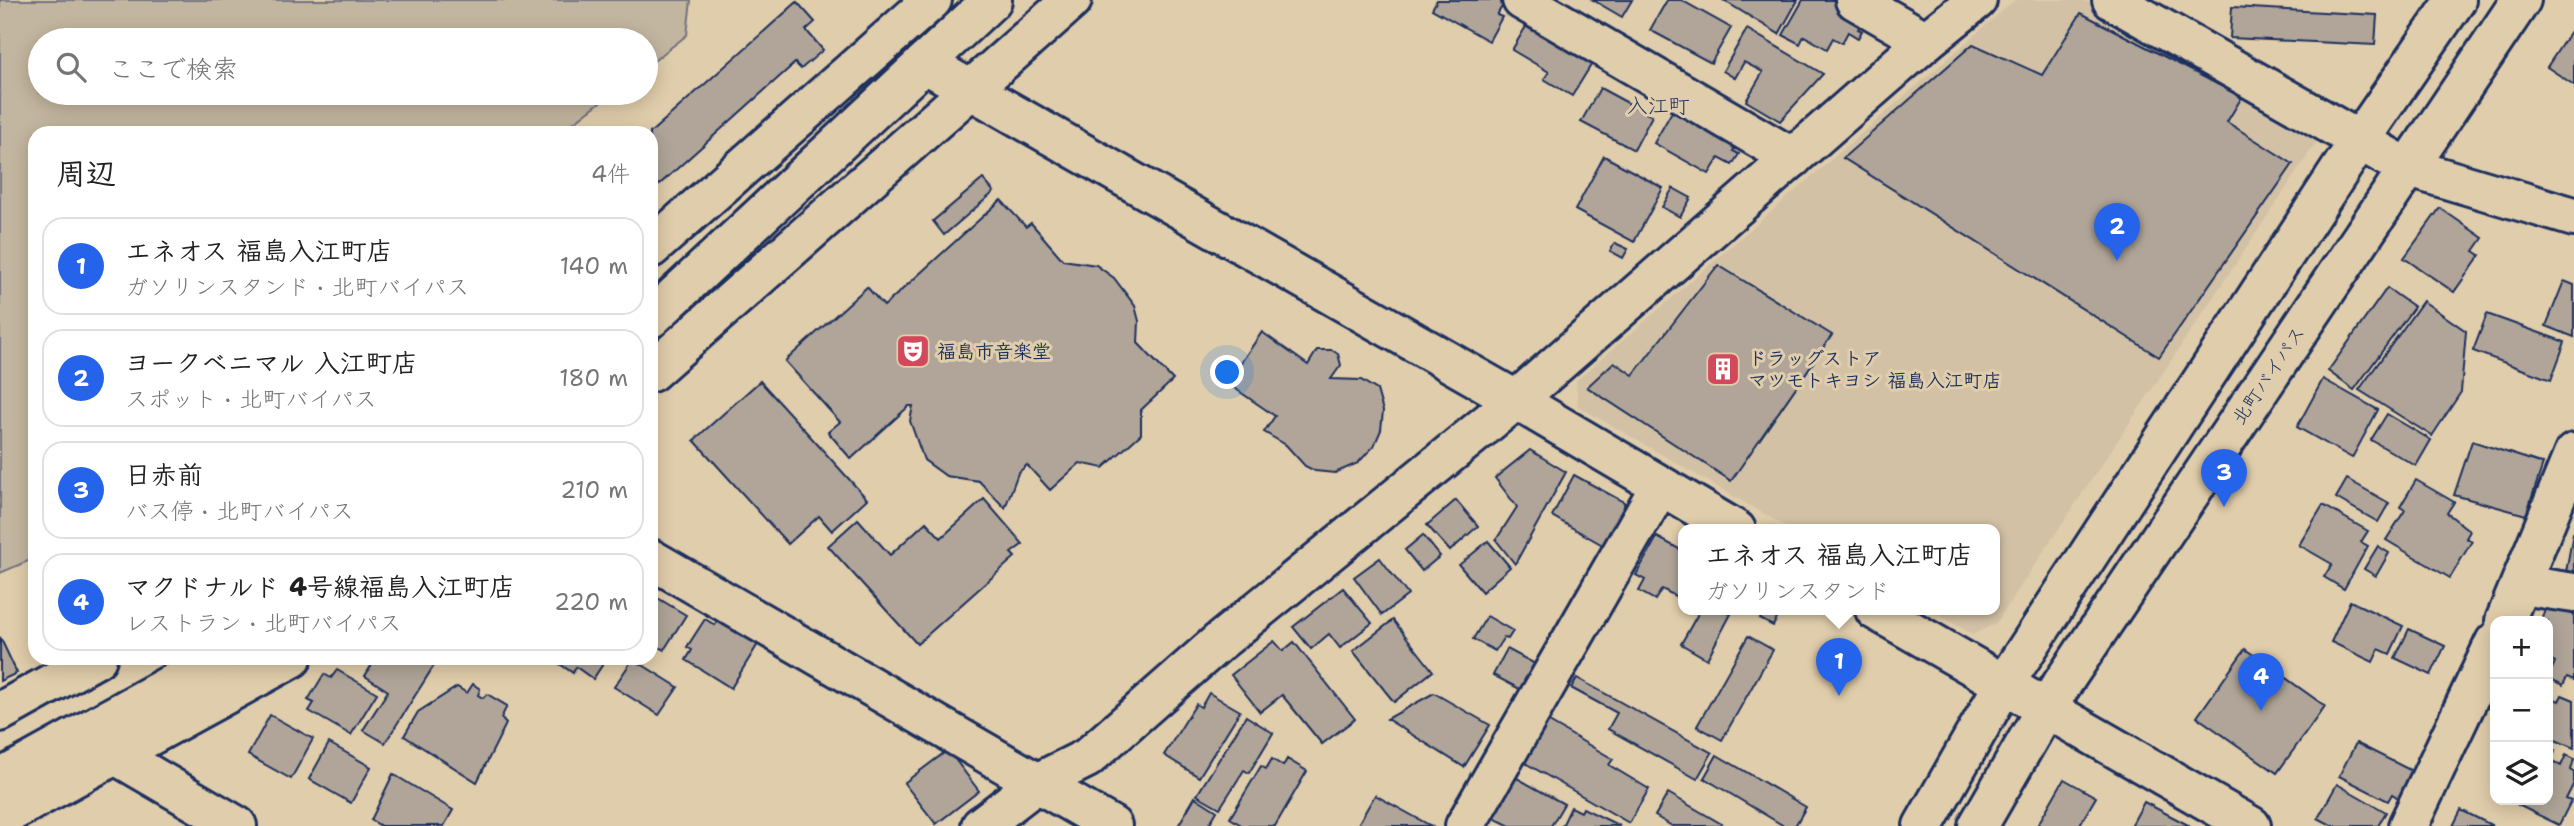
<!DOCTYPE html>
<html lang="ja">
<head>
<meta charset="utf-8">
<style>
	body { margin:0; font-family:"Shantell Sans","Klee One",sans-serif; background:#f2f2f2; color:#222 }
	.controls { position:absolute; right:21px; bottom:21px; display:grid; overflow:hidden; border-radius:14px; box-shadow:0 4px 18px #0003 }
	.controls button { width:63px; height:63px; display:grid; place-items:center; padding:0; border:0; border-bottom:2px solid #e0e0e0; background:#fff; color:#222; font:35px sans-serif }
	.you { position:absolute; left:1228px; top:373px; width:24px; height:24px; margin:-18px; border:5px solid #fff; border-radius:50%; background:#1a73e8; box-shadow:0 0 0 10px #1a73e833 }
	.badge { display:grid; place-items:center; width:46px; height:46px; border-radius:50%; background:#2563eb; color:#fff; font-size:23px; font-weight:700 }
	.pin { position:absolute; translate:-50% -58px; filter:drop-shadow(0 2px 4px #0008) }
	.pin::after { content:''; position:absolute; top:37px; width:24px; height:21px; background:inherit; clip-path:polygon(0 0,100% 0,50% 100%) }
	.popup { position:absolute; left:1678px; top:524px; width:322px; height:91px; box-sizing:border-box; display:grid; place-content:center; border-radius:14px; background:#fff; filter:drop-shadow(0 2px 5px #0005); font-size:23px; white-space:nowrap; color:#767676 }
	.popup b { font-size:26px; color:#222 }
	.popup::after { content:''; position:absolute; left:50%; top:100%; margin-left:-14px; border:14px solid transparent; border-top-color:#fff }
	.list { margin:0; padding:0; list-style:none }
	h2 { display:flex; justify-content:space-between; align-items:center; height:91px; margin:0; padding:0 28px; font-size:30px }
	h2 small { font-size:23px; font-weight:400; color:#767676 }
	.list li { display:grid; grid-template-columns:46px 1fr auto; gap:21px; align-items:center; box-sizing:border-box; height:98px; margin:0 14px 14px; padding:0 14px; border:2px solid #e0e0e0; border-radius:21px }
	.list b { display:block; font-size:26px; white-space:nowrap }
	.list p { margin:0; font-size:23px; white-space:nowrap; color:#767676 }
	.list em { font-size:23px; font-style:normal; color:#767676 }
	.icon { flex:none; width:38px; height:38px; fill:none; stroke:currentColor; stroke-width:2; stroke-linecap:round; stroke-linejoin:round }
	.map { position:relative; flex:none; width:2574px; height:826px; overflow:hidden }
	.search { position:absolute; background:#fff; box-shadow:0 4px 18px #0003; left:28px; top:28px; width:630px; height:77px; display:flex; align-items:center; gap:18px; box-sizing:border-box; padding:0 24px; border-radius:38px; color:#767676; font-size:26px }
	.panel { position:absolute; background:#fff; box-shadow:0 4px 18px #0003; left:28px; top:126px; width:630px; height:539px; border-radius:21px }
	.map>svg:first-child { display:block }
	.built { fill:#d2c1a5 }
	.green { fill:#c3b6a0; stroke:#6f727f; stroke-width:2 }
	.building { fill:#b0a598; stroke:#1b2f5e; stroke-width:2 }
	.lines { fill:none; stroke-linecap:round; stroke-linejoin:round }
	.minor-casing { stroke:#1b2f5e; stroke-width:44 }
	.highway-casing { stroke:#1b2f5e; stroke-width:44 }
	.minor { stroke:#e0cdab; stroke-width:38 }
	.highway { stroke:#e0cdab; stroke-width:38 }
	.labels { text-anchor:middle; stroke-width:6; stroke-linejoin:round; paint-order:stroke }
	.poi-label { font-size:19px; font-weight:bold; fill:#1b2f5e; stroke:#e0cdab; text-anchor:start }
	.street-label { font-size:19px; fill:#1b2f5e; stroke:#e0cdab }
	.neighbourhood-label { font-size:21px; fill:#1b2f5e; stroke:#e0cdab }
</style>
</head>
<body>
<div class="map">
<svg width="2574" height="826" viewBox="0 0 2574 826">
	<rect width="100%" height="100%" fill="#e0cdab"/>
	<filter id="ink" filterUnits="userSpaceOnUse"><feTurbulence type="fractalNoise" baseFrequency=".0143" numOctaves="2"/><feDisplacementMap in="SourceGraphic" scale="14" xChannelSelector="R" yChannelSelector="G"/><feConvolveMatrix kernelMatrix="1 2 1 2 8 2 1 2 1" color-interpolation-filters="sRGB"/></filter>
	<g filter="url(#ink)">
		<polygon class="built" points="2015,0 2084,0 2320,137 1996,623 1973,635 1931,610 1995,610 1995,530 1792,530 1578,406 1576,381"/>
		<polygon class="green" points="0,0 691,0 687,35 646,67 646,40 40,40 40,93 612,93 560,133 35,133 35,558 0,573"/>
		<g class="building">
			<polygon points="1437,0 1499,0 1504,3 1497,15 1502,17 1489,41 1432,9"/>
			<polygon points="1593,0 1632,0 1622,17"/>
			<polygon points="1667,0 1681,0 1731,28 1711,63 1650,30"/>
			<polygon points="1723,0 1798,0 1779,34"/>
			<polygon points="1803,0 1832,0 1864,18 1858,29 1862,31 1858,38 1848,32 1842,43 1833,38 1827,49 1804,36 1800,44 1783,35"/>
			<polygon points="797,2 815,22 806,30 823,50 801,69 795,63 651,192 650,133"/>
			<polygon points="2232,7 2377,15 2375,45 2230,38"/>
			<polygon points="2081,13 2242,97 2227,122 2293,164 2159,357 1843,158 1973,44 2042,75"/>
			<polygon points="1531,18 1596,57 1572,96 1544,79 1549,72 1512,50"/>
			<polygon points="2574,26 2574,85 2547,67"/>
			<polygon points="1747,29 1823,74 1780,121 1746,101 1763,72 1744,62 1735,78 1723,71"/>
			<polygon points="1600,88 1652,116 1634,150 1581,122"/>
			<polygon points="1678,101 1741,137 1733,151 1739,154 1732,165 1719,158 1709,174 1654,143"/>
			<polygon points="1604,156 1663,188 1634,242 1575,210"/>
			<polygon points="983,179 994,192 944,235 933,221"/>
			<polygon points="1673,188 1691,198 1680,217 1662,207"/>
			<polygon points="1001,200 1026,227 1031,223 1063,260 1096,265 1114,278 1135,306 1139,321 1138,343 1173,380 1141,410 1141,434 1103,468 1080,463 1050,490 1027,465 1018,473 1005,508 979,481 946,476 924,460 910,421 913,406 909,406 851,459 828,432 840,422 785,361 867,287 884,306"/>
			<polygon points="2440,208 2483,238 2474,251 2480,255 2454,292 2404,258"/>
			<polygon points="1615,243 1628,249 1623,258 1610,251"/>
			<polygon points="1718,265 1832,335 1731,481 1587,387 1614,362 1633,375"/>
			<polygon points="2564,281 2574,285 2574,337 2546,326"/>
			<polygon points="2387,288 2414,307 2354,390 2328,371"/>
			<polygon points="2423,301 2466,331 2461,392 2432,436 2359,390"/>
			<polygon points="2487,314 2565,342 2551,380 2473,351"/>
			<polygon points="1262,332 1308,365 1317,350 1332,350 1338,354 1341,365 1331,379 1361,380 1377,390 1383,411 1381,430 1374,446 1358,463 1335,473 1315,471 1305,466 1286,445 1264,432 1275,416 1227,383"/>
			<polygon points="2323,379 2378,410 2352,458 2297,427"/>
			<polygon points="760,381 867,499 832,531 819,516 788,544 694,440"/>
			<polygon points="2387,414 2431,440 2416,466 2371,440"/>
			<polygon points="2472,441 2543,464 2526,515 2454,495"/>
			<polygon points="1530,450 1566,472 1515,564 1496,540 1517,507 1495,478"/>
			<polygon points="1574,475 1624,502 1625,513 1606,547 1552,516"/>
			<polygon points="2347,479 2389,503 2378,522 2336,498"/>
			<polygon points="2416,480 2454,502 2447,513 2470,531 2466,538 2472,541 2450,578 2386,540 2405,510 2400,507"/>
			<polygon points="984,499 1023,544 1011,553 1015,557 917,644 828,546 858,519 890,555 926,522 941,538"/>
			<polygon points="1456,500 1478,526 1450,551 1427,525"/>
			<polygon points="2323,505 2368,531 2361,542 2368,546 2344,589 2324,577 2332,564 2299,545"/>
			<polygon points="2573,533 2574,533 2574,573 2566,572"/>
			<polygon points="1423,535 1440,556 1422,571 1405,550"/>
			<polygon points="1657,537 1683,551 1683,600 1662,589 1655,600 1639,591 1645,580 1636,575"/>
			<polygon points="1488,541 1510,567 1482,592 1459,565"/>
			<polygon points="2378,546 2389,553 2376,576 2364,569"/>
			<polygon points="1380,558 1408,595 1382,615 1354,577"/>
			<polygon points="1343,588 1372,623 1340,648 1329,634 1311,649 1293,627"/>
			<polygon points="651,594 686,615 664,650 651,642"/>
			<polygon points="2350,601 2403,626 2390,654 2379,649 2373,662 2331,642"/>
			<polygon points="2548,603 2574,615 2574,680 2567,677 2563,685 2548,678 2555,662 2548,658 2548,621 2540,621"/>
			<polygon points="1700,610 1723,610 1731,614 1707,659 1681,644"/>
			<polygon points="1764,610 1780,613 1773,626 1760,619"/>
			<polygon points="1487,616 1513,631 1508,639 1504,637 1495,651 1473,639"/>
			<polygon points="705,619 715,625 718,619 758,644 731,688 686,660 692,650 687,647"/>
			<polygon points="1393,620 1433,671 1394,702 1353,651"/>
			<polygon points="2409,629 2445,646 2431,675 2395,658"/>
			<polygon points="1748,636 1773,650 1722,740 1697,726"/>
			<polygon points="0,637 17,673 0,681"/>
			<polygon points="1274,641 1283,651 1294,642 1355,719 1322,744 1282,695 1260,712 1231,675"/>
			<polygon points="1507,649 1541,667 1527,693 1493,675"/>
			<polygon points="2245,649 2325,706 2277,773 2197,717"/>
			<polygon points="376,658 425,658 435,664 385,743 363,730 388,691 365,676"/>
			<polygon points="551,658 607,658 593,679 576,667 573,673"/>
			<polygon points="633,659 678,687 659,715 614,687"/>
			<polygon points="337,670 377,693 351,735 309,711 314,703 308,700 324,674 331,678"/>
			<polygon points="1577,678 1712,753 1697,779 1608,729 1617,713 1571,688"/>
			<polygon points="473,684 480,689 478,695 483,698 487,694 507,706 501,718 506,724 477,782 404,736 418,712 457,687 467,693"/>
			<polygon points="1209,693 1240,711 1199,777 1164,755 1196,704 1201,707"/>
			<polygon points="1434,693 1490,725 1464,767 1387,719"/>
			<polygon points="2562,695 2574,700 2574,748 2548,737 2548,696 2559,701"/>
			<polygon points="270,715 313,739 291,779 248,755"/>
			<polygon points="1246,716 1273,733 1249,773 1244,770 1220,808 1197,795"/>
			<polygon points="1544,719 1613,759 1609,765 1649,789 1629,823 1520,760"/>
			<polygon points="329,743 371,767 351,803 309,779"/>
			<polygon points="2356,743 2414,772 2400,799 2392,794 2388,801 2339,776"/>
			<polygon points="2548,748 2555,751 2551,761 2561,766 2566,755 2574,759 2571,770 2574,772 2574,783 2566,799 2571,801 2559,825 2518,805 2521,800 2548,800"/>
			<polygon points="948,750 979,791 936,824 904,783"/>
			<polygon points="1717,755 1806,807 1795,826 1784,826 1704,778"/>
			<polygon points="1272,759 1283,766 1287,759 1307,771 1275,826 1243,826 1230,818 1261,766 1266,769"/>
			<polygon points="393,774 453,810 444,826 381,826 371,820"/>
			<polygon points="1515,777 1564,804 1551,826 1510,826 1492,817"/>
			<polygon points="2064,779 2096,797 2079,826 2037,826"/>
			<polygon points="2337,784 2386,812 2378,826 2333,826 2318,818"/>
			<polygon points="1668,793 1725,826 1672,826 1655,816"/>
			<polygon points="1375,795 1431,826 1357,826"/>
			<polygon points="1195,797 1217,811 1208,826 1178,826"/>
			<polygon points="2144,802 2190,826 2131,826"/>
			<polygon points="1571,807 1581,812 1583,808 1620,826 1562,826"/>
			<polygon points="2461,810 2493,826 2453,826"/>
		</g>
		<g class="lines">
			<g class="minor-casing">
				<g id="minor">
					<polyline points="1522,0 1793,158"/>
					<polyline points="1855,0 1926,41"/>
					<polyline points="2112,0 2406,167 2574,217"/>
					<polyline points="924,63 1516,400 1736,530"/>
					<polyline points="651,248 932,0"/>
					<polyline points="651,318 992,0"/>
					<polyline points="651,372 1072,0"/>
					<polyline points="651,559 1112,826"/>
					<polyline points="2521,585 2574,593"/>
					<polyline points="1875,610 2251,826"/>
					<polyline points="2505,621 2574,453"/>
					<polyline points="0,712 97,658"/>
					<polyline points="114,754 237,826"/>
					<polyline points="0,779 219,658"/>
					<polyline points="0,818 292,658"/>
					<polyline points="981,826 1037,783 1087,758 1219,642 1516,400 1926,41 1977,0"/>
					<polyline points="1465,826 1660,486"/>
					<polyline points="2408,826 2495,642"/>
				</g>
			</g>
			<g class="highway-casing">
				<g id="highway">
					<polyline points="1923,826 2004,684 2359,141 2456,0"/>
					<polyline points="1978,826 2046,708 2521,0"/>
				</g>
			</g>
			<use href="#minor" class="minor"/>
			<use href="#highway" class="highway"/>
		</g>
	</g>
	<defs>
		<g id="theatre-square" transform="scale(1.75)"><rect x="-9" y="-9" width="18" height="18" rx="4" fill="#d1495b" stroke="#e0cdab"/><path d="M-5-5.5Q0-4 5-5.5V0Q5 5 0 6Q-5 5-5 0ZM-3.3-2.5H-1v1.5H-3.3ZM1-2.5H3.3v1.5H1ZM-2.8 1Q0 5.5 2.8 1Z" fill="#fff"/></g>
		<g id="building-square" transform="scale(1.75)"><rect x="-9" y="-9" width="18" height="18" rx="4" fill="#d1495b" stroke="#e0cdab"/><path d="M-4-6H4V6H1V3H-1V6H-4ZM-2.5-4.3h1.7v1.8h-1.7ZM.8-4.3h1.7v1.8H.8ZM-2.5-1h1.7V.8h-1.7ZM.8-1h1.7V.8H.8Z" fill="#fff"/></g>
	</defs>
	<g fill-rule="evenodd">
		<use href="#theatre-square" x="913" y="351"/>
		<use href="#building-square" x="1723" y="369"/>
	</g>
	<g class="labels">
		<g class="poi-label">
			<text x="937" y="358">福島市音楽堂</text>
			<text x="1748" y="365">ドラッグストア<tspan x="1748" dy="22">マツモトキヨシ 福島入江町店</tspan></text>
		</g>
		<g class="street-label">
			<text transform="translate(2268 375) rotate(-56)" y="7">北町バイパス</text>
		</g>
		<g class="neighbourhood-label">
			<text x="1658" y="113">入江町</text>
		</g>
	</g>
</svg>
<div class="controls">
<button>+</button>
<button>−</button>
<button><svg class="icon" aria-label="layers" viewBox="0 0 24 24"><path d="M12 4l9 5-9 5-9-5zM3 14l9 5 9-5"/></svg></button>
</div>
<div class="you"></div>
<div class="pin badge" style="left:1839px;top:696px">1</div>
<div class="popup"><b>エネオス 福島入江町店</b>ガソリンスタンド</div>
<div class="pin badge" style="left:2117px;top:261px">2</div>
<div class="pin badge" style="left:2224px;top:507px">3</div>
<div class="pin badge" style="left:2261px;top:711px">4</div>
<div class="search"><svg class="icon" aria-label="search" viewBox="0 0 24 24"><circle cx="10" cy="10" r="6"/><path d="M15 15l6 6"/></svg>ここで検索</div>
<section class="panel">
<h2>周辺<small>4件</small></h2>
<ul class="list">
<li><span class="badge">1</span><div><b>エネオス 福島入江町店</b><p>ガソリンスタンド · 北町バイパス</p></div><em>140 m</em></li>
<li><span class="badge">2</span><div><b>ヨークベニマル 入江町店</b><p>スポット · 北町バイパス</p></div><em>180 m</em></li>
<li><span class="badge">3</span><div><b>日赤前</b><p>バス停 · 北町バイパス</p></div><em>210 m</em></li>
<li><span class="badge">4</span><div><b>マクドナルド 4号線福島入江町店</b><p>レストラン · 北町バイパス</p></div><em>220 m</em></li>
</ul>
</section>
</div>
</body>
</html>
